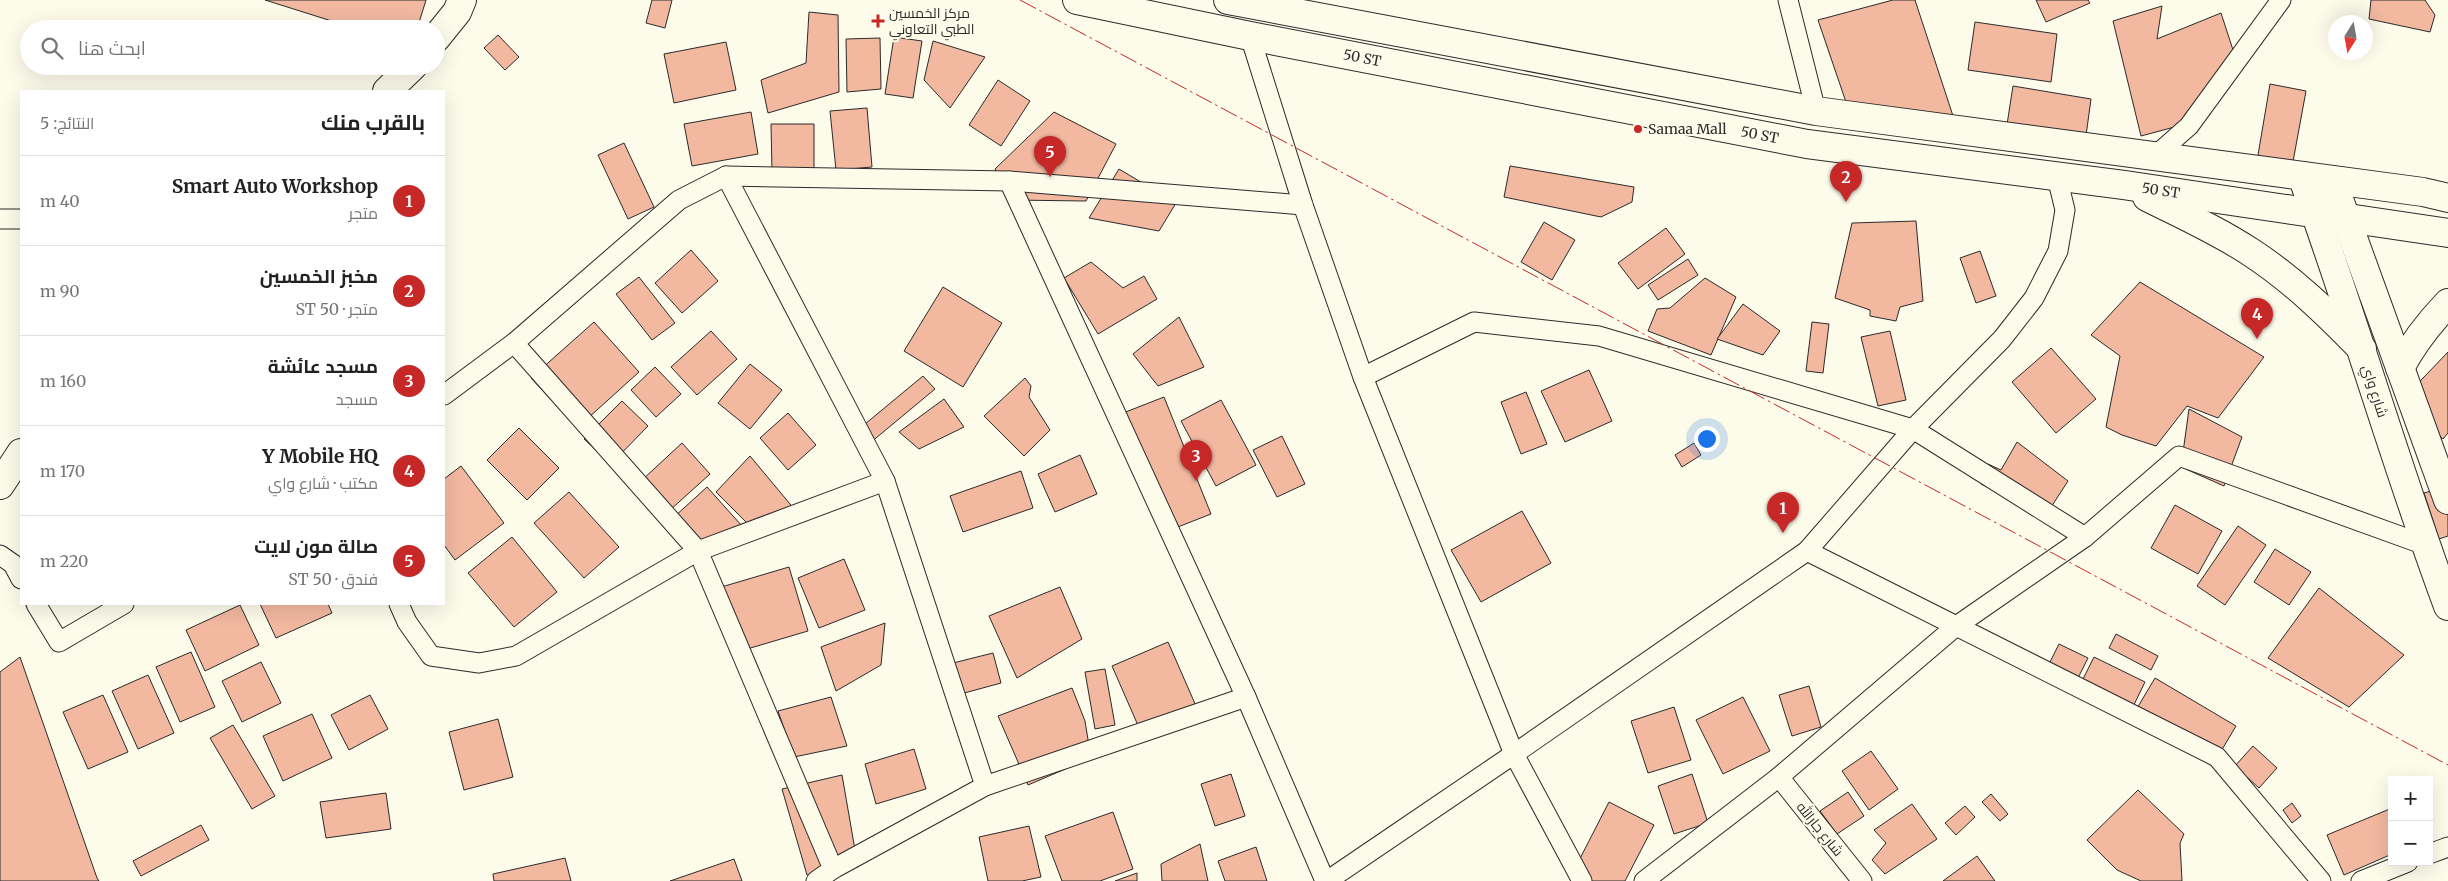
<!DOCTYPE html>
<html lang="ar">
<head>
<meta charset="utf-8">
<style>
	body { margin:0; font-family:Merriweather,Cairo,serif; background:#f6f6f6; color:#222; direction:rtl }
	.controls { position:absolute; right:15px; bottom:15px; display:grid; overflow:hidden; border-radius:0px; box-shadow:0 5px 20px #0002 }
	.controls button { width:45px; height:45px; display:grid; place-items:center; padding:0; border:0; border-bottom:1px solid #e0e0e0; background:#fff; color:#222; font:25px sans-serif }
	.compass { position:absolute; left:2328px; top:15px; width:45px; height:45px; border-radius:50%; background:#fff; box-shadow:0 5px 20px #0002; rotate:191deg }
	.you { position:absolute; left:1706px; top:438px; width:18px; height:18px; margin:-12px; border:4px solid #fff; border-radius:50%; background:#1a73e8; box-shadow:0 0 0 8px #1a73e833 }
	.badge { display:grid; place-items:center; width:32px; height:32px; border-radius:50%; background:#c62828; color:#fff; font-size:16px; font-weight:700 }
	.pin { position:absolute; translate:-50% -41px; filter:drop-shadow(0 1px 2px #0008) }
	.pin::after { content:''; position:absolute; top:26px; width:18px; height:15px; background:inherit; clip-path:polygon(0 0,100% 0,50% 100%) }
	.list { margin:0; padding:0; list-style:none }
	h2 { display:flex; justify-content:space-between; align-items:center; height:65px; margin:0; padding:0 20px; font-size:21px }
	h2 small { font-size:16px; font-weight:400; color:#767676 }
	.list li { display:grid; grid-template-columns:32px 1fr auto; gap:15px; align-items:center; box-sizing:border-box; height:90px; padding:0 20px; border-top:1px solid #e0e0e0 }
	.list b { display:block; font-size:19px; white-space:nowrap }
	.list p { margin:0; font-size:16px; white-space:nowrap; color:#767676 }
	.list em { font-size:16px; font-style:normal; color:#767676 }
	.icon { flex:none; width:28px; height:28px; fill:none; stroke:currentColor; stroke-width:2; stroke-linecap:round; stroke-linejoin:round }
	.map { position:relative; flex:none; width:2448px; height:881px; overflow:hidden; direction:ltr }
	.search { position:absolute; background:#fff; box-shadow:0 5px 20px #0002; left:20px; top:20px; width:425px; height:55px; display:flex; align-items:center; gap:12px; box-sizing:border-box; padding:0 18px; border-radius:28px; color:#767676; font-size:19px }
	.panel { position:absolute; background:#fff; box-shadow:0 5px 20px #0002; left:20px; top:90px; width:425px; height:515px; border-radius:0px; direction:rtl }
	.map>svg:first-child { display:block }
	.building { fill:#f2b8a0; stroke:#2b2b2b }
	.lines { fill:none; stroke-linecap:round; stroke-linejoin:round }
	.street-casing { stroke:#2b2b2b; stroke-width:21 }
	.secondary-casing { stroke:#2b2b2b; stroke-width:30 }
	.primary-casing { stroke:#2b2b2b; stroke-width:30 }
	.street { stroke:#fdfbea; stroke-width:19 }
	.secondary { stroke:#fdfbea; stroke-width:28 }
	.primary { stroke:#fdfbea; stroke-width:28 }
	.power { stroke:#c62828; stroke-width:1; stroke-dasharray:18 4 2.5 4; stroke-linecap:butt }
	.poi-dot { fill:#c62828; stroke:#fdfbea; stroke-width:2 }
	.labels { text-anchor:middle; stroke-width:4; stroke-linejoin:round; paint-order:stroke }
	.poi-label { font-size:14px; fill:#2b2b2b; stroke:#fdfbea; text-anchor:start }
	.street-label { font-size:14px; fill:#2b2b2b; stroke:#fdfbea }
</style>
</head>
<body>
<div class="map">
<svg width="2448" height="881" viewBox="0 0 2448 881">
	<rect width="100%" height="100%" fill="#fdfbea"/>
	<g class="building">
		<polygon points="265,0 426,0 417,29 357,29"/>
		<polygon points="652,0 672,0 665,28 646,23"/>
		<polygon points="1893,0 1915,0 1955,122 1848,108 1818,20"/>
		<polygon points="2036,0 2088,0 2090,3 2046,22"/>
		<polygon points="2371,0 2425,0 2435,15 2430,32 2369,19"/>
		<polygon points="2162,6 2157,39 2221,13 2234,53 2182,125 2141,136 2113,21"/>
		<polygon points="809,12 838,15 839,92 768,113 761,80 806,63"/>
		<polygon points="1975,22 2057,34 2051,82 1968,70"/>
		<polygon points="498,35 519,57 505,70 484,48"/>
		<polygon points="894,37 922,41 913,98 885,94"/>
		<polygon points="880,38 881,89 847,92 846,39"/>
		<polygon points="933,41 985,57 950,108 924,80"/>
		<polygon points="726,42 736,90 674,103 664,54"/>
		<polygon points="998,80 1030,101 1001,146 969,125"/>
		<polygon points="2270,84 2306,91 2292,167 2257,161"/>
		<polygon points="2013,86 2091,99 2085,143 2006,131"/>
		<polygon points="867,108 872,167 836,170 830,111"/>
		<polygon points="751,112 758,154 692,166 684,124"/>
		<polygon points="1054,112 1116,144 1086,201 1010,200 995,169"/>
		<polygon points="771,124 814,124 814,172 772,172"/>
		<polygon points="624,143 654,207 628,219 598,155"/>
		<polygon points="1510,166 1634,187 1632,202 1601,217 1504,197"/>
		<polygon points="1119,169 1176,203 1159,231 1089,218"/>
		<polygon points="1916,221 1923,301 1900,307 1896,321 1870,316 1870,310 1835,298 1852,223"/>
		<polygon points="1544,222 1575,240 1552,280 1521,262"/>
		<polygon points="1666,228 1685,254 1638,289 1618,263"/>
		<polygon points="691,250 718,281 682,313 655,283"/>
		<polygon points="1980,251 1996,296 1976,303 1960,258"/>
		<polygon points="1688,259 1698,275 1658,300 1648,285"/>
		<polygon points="1091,262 1123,288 1144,276 1157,299 1098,334 1064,278"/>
		<polygon points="639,277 675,323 652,340 616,294"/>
		<polygon points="1705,278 1736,297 1711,355 1648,331 1657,309 1670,308"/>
		<polygon points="2140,282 2264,357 2218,418 2187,406 2156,446 2122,435 2106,427 2120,356 2091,335"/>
		<polygon points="943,287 1002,323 963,387 904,351"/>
		<polygon points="1743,304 1780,331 1763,355 1717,339"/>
		<polygon points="1179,317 1204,367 1158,386 1133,354"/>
		<polygon points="594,322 639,372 577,428 531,378"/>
		<polygon points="1812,322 1829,324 1823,373 1806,371"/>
		<polygon points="711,331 737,359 697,395 671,367"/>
		<polygon points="1890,331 1906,400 1878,406 1861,337"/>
		<polygon points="2051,348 2096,399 2056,433 2012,382"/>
		<polygon points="2448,352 2448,433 2443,439 2402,400"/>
		<polygon points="750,364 782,390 750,429 718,403"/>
		<polygon points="655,367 681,394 656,417 631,390"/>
		<polygon points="1589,370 1612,421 1565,442 1541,391"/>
		<polygon points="923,376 935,389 870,443 859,429"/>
		<polygon points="1025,378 1031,386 1029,397 1050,430 1024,456 984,416"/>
		<polygon points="1526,392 1547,444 1521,454 1501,402"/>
		<polygon points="1164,397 1211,514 1165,532 1118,415"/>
		<polygon points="944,399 964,427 919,449 899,432"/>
		<polygon points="1221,400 1256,465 1216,486 1181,421"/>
		<polygon points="622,401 648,426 611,464 584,439"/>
		<polygon points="2189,409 2242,437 2224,486 2181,467"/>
		<polygon points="788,413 816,445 788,470 760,438"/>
		<polygon points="519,428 559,468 527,500 487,460"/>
		<polygon points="1282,436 1305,484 1277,497 1253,450"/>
		<polygon points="2017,442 2068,481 2046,515 1981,484 1988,464 2001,470"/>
		<polygon points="682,443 710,474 669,511 641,481"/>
		<polygon points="1694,443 1701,455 1682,467 1675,455"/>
		<polygon points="1080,455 1097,494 1055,512 1038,474"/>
		<polygon points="750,456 795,510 757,533 716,492"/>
		<polygon points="461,466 504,523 455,560 444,545 444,479"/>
		<polygon points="1021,471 1033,508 963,532 950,496"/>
		<polygon points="2448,486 2448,536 2439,539 2424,493"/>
		<polygon points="707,487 742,526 700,547 673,518"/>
		<polygon points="569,492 619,547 584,578 534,523"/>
		<polygon points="2175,505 2222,531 2198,574 2151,548"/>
		<polygon points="1522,511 1551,563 1481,602 1451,550"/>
		<polygon points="2238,526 2266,545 2225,605 2197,586"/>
		<polygon points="512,537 557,592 514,627 468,573"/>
		<polygon points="2275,549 2311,572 2289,605 2254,582"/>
		<polygon points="844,559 865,610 819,628 798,578"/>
		<polygon points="789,567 808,631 737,652 718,588"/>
		<polygon points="1060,587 1082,639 1017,678 989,616"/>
		<polygon points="2319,588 2404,655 2349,707 2268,658"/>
		<polygon points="260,604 328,604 332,613 276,638"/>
		<polygon points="240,605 259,645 205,671 186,630"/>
		<polygon points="885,623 881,665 836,691 821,647"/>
		<polygon points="2116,634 2158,656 2151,670 2109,648"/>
		<polygon points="1168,642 1196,706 1140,730 1112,666"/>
		<polygon points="2059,644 2088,658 2074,686 2045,672"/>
		<polygon points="191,652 215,707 180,722 156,667"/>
		<polygon points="993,653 1001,683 957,695 949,664"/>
		<polygon points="20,657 97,878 99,881 0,881 0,672"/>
		<polygon points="2094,657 2145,682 2129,715 2078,689"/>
		<polygon points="261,662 281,703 242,722 222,681"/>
		<polygon points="1105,669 1115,725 1095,729 1085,672"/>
		<polygon points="148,675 174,733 138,749 112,691"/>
		<polygon points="2155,678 2236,726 2214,763 2133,715"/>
		<polygon points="1809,686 1821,727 1792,736 1779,695"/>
		<polygon points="1072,688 1085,721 1091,758 1028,785 998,716"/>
		<polygon points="103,695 128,752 88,769 63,712"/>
		<polygon points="370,695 388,729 349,750 331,715"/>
		<polygon points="831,697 847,746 794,757 778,711"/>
		<polygon points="1743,697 1770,751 1723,774 1696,720"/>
		<polygon points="1674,707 1691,760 1648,773 1631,721"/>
		<polygon points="312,714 332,758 283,781 263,736"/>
		<polygon points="498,719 513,777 464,790 449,732"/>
		<polygon points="233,725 275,796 252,809 210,738"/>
		<polygon points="2253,746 2277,768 2259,788 2235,766"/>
		<polygon points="914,749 926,789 876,804 865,764"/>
		<polygon points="1871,751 1898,789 1869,810 1842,771"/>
		<polygon points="1231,774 1245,816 1215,826 1201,784"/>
		<polygon points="1692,774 1708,823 1674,834 1658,786"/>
		<polygon points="842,775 858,867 807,875 782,789"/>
		<polygon points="2138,790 2184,834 2180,843 2182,881 2141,881 2117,870 2087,840"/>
		<polygon points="1848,792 1864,816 1837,834 1820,811"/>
		<polygon points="386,793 391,829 326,838 320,802"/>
		<polygon points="1991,794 2008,814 2000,821 1982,802"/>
		<polygon points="1609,802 1654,825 1625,881 1580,881 1571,876"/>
		<polygon points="2292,803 2301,816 2292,823 2283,810"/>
		<polygon points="1912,804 1937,839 1885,874 1872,860 1886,843 1874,830"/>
		<polygon points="1965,806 1975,817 1956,835 1945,823"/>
		<polygon points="2392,808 2392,854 2344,875 2327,835"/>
		<polygon points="1113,812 1133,869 1100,881 1062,881 1045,836"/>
		<polygon points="201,825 209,840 141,876 133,861"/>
		<polygon points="1029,826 1041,877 1022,881 988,881 979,837"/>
		<polygon points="1200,844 1208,881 1162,881 1161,864"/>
		<polygon points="1256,847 1267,881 1225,881 1218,861"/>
		<polygon points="1977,856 1995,881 1943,881"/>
		<polygon points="565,858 571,881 494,881 493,874"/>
		<polygon points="734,859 742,881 670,881"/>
		<polygon points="1137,873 1137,881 1115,881"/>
	</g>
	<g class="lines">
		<g class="street-casing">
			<g id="street">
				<polyline points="1788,0 1816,111"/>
				<polyline points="1250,36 1303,205 1363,377 1514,754 1582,881"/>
				<polyline points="2155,156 2189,126 2281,0"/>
				<polyline points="726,176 885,481 985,786"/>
				<polyline points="1009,181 1246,697 1325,881"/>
				<polyline points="0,219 21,219"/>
				<polyline points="514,343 698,551 833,869"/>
				<polyline points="1363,377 1474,322 1599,336 1913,429 2085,537"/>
				<polyline points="444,395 514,343 679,200 726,176 1009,181 1303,205"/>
				<polyline points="1807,551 2217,757 2321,881"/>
				<polyline points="0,555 13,564 21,579"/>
				<polyline points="36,604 59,642 124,604"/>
				<polyline points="399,604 407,622 431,656 479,663 516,656 698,551 885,481"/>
				<polyline points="1779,777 1862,881"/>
				<polyline points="2429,854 2448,847"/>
				<polyline points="816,881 833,869 985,786 1246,697"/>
				<polyline points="1327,881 1514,754 1807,551 1913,429 2002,339 2034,298 2058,251 2065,210 2057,177"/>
				<polyline points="1644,881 1779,777 1955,627 2085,537 2179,456 2425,545"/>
				<polyline points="2361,881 2408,862"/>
			</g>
		</g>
		<g class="secondary-casing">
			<g id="secondary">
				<polyline points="436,38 457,12 462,0"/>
				<polyline points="387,91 413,66"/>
				<path d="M2302 176C2354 318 2395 464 2448 606"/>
				<polyline points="2332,180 2448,500"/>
				<polyline points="0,485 21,453"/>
			</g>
		</g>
		<g class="primary-casing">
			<g id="primary">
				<path id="s1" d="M1077 0 1250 36 1807 144 2124 185 2448 233"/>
				<polyline points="1228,0 1816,111 2423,192 2448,198"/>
				<path d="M2147 197C2183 215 2219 231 2252 253 2293 280 2328 314 2362 349"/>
				<path d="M2400 368C2413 343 2428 324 2448 303"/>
			</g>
		</g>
		<use href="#street" class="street"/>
		<use href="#secondary" class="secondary"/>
		<use href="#primary" class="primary"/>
		<polyline class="power" points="1020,0 2448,765"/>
	</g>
	<g class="poi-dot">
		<path d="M875.5 13.5h5v5h5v5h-5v5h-5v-5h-5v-5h5z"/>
		<circle cx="1638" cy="129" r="5"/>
	</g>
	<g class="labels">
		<g class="poi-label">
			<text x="889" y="18">مركز الخمسين<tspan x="889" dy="16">الطبي التعاوني</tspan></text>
			<text x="1648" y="134">Samaa Mall</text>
		</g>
		<g class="street-label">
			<text dy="5" stroke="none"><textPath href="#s1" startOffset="291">50 ST</textPath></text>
			<text dy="5" stroke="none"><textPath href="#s1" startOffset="696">50 ST</textPath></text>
			<text dy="5" stroke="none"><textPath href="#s1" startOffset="1101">50 ST</textPath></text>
			<text transform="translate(2375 391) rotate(72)" y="5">شارع واي</text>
			<text transform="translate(1820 829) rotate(51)" y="5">شارع جارالله</text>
		</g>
	</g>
</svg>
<div class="controls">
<button>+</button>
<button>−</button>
</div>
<svg class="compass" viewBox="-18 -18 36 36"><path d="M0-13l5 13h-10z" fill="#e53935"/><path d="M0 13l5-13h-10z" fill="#767676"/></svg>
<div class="you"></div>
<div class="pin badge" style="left:1783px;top:533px">1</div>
<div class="pin badge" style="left:1846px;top:202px">2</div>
<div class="pin badge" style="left:1196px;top:481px">3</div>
<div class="pin badge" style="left:2257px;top:339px">4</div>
<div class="pin badge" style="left:1050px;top:177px">5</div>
<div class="search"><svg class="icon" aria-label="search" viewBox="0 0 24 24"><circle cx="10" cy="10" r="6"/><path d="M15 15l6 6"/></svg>ابحث هنا</div>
<section class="panel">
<h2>بالقرب منك<small>النتائج: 5</small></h2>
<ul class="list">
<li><span class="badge">1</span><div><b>Smart Auto Workshop</b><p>متجر</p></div><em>40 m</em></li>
<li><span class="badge">2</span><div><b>مخبز الخمسين</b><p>متجر · 50 ST</p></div><em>90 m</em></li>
<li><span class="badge">3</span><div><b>مسجد عائشة</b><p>مسجد</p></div><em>160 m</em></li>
<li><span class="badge">4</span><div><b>Y Mobile HQ</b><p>مكتب · شارع واي</p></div><em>170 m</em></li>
<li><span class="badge">5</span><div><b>صالة مون لايت</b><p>فندق · 50 ST</p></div><em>220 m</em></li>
</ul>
</section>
</div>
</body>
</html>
